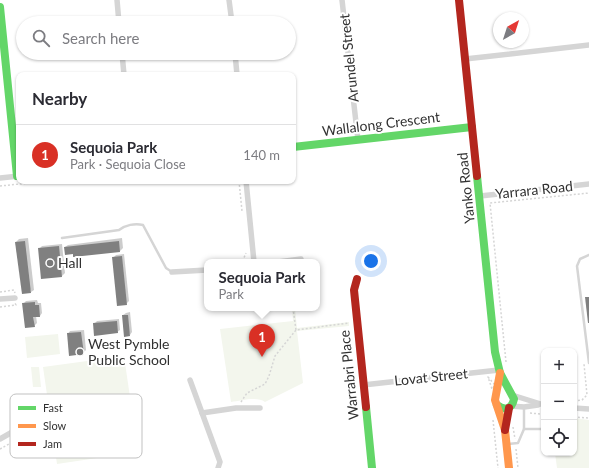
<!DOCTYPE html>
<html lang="en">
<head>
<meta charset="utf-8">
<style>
	body { margin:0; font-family:Lato,sans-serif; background:#f2f2f3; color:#2b2b33 }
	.controls { position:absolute; right:12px; bottom:12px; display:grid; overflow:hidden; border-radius:8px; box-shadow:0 1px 3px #0004 }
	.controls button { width:36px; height:36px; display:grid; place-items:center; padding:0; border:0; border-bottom:1px solid #e1e1e2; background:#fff; color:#2b2b33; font:20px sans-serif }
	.compass { position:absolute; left:493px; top:12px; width:36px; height:36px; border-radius:50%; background:#fff; box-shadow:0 1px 3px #0004; rotate:39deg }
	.you { position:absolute; left:371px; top:261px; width:14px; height:14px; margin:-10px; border:3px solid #fff; border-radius:50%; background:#1a73e8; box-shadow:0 0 0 6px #1a73e833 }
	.badge { display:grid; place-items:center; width:26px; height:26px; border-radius:50%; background:#d93025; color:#fff; font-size:13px; font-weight:700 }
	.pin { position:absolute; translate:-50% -33px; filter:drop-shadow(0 1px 2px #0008) }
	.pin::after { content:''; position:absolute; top:21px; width:14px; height:12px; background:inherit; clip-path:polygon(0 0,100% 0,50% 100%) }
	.popup { position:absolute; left:204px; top:259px; width:116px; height:52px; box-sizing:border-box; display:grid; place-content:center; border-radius:8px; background:#fff; filter:drop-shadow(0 1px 3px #0005); font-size:13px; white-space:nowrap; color:#7c7c81 }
	.popup b { font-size:15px; color:#2b2b33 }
	.popup::after { content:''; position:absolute; left:50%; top:100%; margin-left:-8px; border:8px solid transparent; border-top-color:#fff }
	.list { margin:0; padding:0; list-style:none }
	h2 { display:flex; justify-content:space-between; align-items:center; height:52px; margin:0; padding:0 16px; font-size:17px }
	h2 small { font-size:13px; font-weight:400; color:#7c7c81 }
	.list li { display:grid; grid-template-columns:26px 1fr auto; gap:12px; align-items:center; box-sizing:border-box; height:60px; padding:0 16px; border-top:1px solid #e1e1e2 }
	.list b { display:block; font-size:15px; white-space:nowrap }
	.list p { margin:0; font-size:13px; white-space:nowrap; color:#7c7c81 }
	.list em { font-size:13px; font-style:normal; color:#7c7c81 }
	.icon { flex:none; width:22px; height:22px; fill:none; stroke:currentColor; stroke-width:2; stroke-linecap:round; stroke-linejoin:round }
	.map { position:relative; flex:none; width:589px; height:468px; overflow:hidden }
	.search { position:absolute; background:#fff; box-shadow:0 1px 3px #0004; left:16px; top:16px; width:280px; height:44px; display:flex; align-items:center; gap:10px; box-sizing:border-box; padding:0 14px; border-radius:22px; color:#7c7c81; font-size:15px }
	.panel { position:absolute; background:#fff; box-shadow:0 1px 3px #0004; left:16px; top:72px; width:280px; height:112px; border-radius:8px }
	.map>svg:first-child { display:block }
	.green { fill:#f3f6ed }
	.shadow { fill:#0003 }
	.building { fill:#808080 }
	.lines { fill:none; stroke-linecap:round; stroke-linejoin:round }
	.path { stroke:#d5d5d5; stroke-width:1.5; stroke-dasharray:2 2; stroke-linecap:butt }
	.lane { stroke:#d5d5d5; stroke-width:2.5 }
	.street { stroke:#d5d5d5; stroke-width:5.5 }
	.fast { stroke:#63d668; stroke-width:8 }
	.slow { stroke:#ff974d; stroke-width:8 }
	.jam { stroke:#b3261e; stroke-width:8 }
	.poi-dot { fill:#797979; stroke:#fff; stroke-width:1.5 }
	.labels { text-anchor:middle; stroke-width:4; stroke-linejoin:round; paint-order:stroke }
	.street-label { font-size:14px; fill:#313131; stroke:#fff }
	.poi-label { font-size:14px; fill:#313131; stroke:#fff; text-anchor:start }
	.key { fill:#fff; stroke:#c1c1c1; stroke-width:1 }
	.key-label { font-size:11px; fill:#313131 }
</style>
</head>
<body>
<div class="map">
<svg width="589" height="468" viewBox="0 0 589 468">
	<rect width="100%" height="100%" fill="#fff"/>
	<g class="green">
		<path d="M292 308H295L297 328 349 322V326L297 331 303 383 265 402C257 396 241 401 231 402L220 329 293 321Z"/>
		<polygon points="58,334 60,354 27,358 25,337"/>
		<polygon points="124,356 138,452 57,464 43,367"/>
		<polygon points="31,367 39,367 41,387 33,387"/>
		<polygon points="574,418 589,420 589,468 557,468 555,453 574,453"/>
	</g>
	<g class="shadow">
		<polygon points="28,238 34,290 31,292 16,242 19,239"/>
		<polygon points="122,238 123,248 120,251 74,256 74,253 65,247 68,245"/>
		<polygon points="62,244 65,273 62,276 42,278 39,249 42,246"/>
		<polygon points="124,254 129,301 126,304 113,258 116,255"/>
		<polygon points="37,300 38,303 41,303 42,313 40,316 36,316 37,323 34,326 23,304 26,301"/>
		<polygon points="130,312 132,332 130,335 123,315 126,313"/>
		<polygon points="119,319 120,330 117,332 94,324 97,321"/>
		<polygon points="84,330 86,350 83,353 68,334 70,331"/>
	</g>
	<g class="building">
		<polygon points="25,241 31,293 22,294 15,242"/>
		<polygon points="119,241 120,252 73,257 73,254 65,255 64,247"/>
		<polygon points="59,246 62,277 41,279 38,248"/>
		<polygon points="122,256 127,305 117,306 112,257"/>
		<polygon points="585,297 589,297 589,323 588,323"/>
		<polygon points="35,302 35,305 39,305 40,317 33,317 35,327 25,328 22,303"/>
		<polygon points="122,315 128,315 130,336 124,337"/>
		<polygon points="117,321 118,333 94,336 93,323"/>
		<polygon points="81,332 84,354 69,356 67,333"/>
	</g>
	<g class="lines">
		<g class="path">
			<polyline points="239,181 242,211"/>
			<polyline points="0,186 49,181"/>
			<polyline points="234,262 243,260 246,253"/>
			<polyline points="0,292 14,290 15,293"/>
			<polyline points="0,307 16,305 15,303"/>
			<polyline points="293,308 296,330 349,323"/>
			<polyline points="506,362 490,203 589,193"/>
			<polygon points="488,377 495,385 492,389"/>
			<polyline points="574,401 582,400 587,395 584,364"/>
			<polyline points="241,402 247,393 265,384 269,376 275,356 296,330"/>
			<polyline points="530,413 540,414"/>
			<polyline points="574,417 589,418"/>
			<polyline points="493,420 498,468"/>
			<polyline points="513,427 515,439"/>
			<polyline points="0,449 30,432 29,428"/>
			<polyline points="516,449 518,468"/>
		</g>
		<g class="lane">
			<path d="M62 238 119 230C125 225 135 223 143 225L166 268 172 272"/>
			<polyline points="589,255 580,259 577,266 589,363"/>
			<polyline points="524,429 524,407"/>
			<polyline points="508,444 518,443 524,429 542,429 544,416"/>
		</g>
		<g class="street">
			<polyline points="117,0 119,23"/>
			<polyline points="229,0 232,23"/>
			<polyline points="342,0 358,140"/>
			<polyline points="122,53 124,75"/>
			<polyline points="235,53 237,75"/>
			<polyline points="465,59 589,45"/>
			<polyline points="0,178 19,176"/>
			<polyline points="246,181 254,262"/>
			<polyline points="480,196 589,184"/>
			<polyline points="278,262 301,259"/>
			<polyline points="172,272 207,270"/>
			<polyline points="0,299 15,298"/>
			<polyline points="190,380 220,462 218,468"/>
			<polyline points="363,385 499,370"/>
			<polyline points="512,395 544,405"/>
			<polyline points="511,406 524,407 538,405"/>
			<polyline points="574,408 589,409"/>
			<polyline points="202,413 236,408 260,408"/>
			<polyline points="0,439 28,423"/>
		</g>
		<g class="fast">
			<polyline points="0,7 17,176"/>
			<polyline points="293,147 472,127"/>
			<path d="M477 176 495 352 500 373 514 399C512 409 505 411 497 405"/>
			<polyline points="366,407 372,468"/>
		</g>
		<polyline class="slow" points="500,373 495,400 505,430 509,468"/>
		<g class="jam">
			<polyline points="459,0 477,176"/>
			<polyline points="357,279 354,290 366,407"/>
			<polyline points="505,430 509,408"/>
		</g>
	</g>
	<g class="poi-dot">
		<circle cx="50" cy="263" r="4"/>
		<circle cx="80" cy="352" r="4"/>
	</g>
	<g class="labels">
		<g class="street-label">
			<text transform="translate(349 58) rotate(-96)" y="5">Arundel Street</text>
			<text transform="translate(381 124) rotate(-7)" y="5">Wallalong Crescent</text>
			<text transform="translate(466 188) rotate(-96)" y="5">Yanko Road</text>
			<text transform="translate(534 190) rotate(-6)" y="5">Yarrara Road</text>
			<text transform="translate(349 375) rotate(-96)" y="5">Warrabri Place</text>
			<text transform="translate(431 377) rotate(-6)" y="5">Lovat Street</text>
		</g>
		<g class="poi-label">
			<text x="58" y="268">Hall</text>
			<text x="88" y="349">West Pymble<tspan x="88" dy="16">Public School</tspan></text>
		</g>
	</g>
	<rect x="10" y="394" width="132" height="64" rx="6" class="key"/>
	<rect x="18" y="406" width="18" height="4" fill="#63d668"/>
	<rect x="18" y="424" width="18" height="4" fill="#ff974d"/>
	<rect x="18" y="442" width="18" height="4" fill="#b3261e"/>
	<g class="key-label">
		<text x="43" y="412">Fast</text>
		<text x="43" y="430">Slow</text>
		<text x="43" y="448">Jam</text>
	</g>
</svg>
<div class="controls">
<button>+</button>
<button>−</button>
<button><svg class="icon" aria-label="locate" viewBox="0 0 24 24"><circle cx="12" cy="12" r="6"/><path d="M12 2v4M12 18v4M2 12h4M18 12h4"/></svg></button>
</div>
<svg class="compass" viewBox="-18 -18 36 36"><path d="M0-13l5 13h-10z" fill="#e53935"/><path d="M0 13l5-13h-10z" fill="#7c7c81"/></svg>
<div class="you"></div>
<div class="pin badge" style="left:262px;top:357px">1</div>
<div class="popup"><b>Sequoia Park</b>Park</div>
<div class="search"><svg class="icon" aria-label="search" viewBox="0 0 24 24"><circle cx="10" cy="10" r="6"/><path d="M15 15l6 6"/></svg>Search here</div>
<section class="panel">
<h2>Nearby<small></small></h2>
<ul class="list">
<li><span class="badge">1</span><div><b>Sequoia Park</b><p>Park · Sequoia Close</p></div><em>140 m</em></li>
</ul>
</section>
</div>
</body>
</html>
